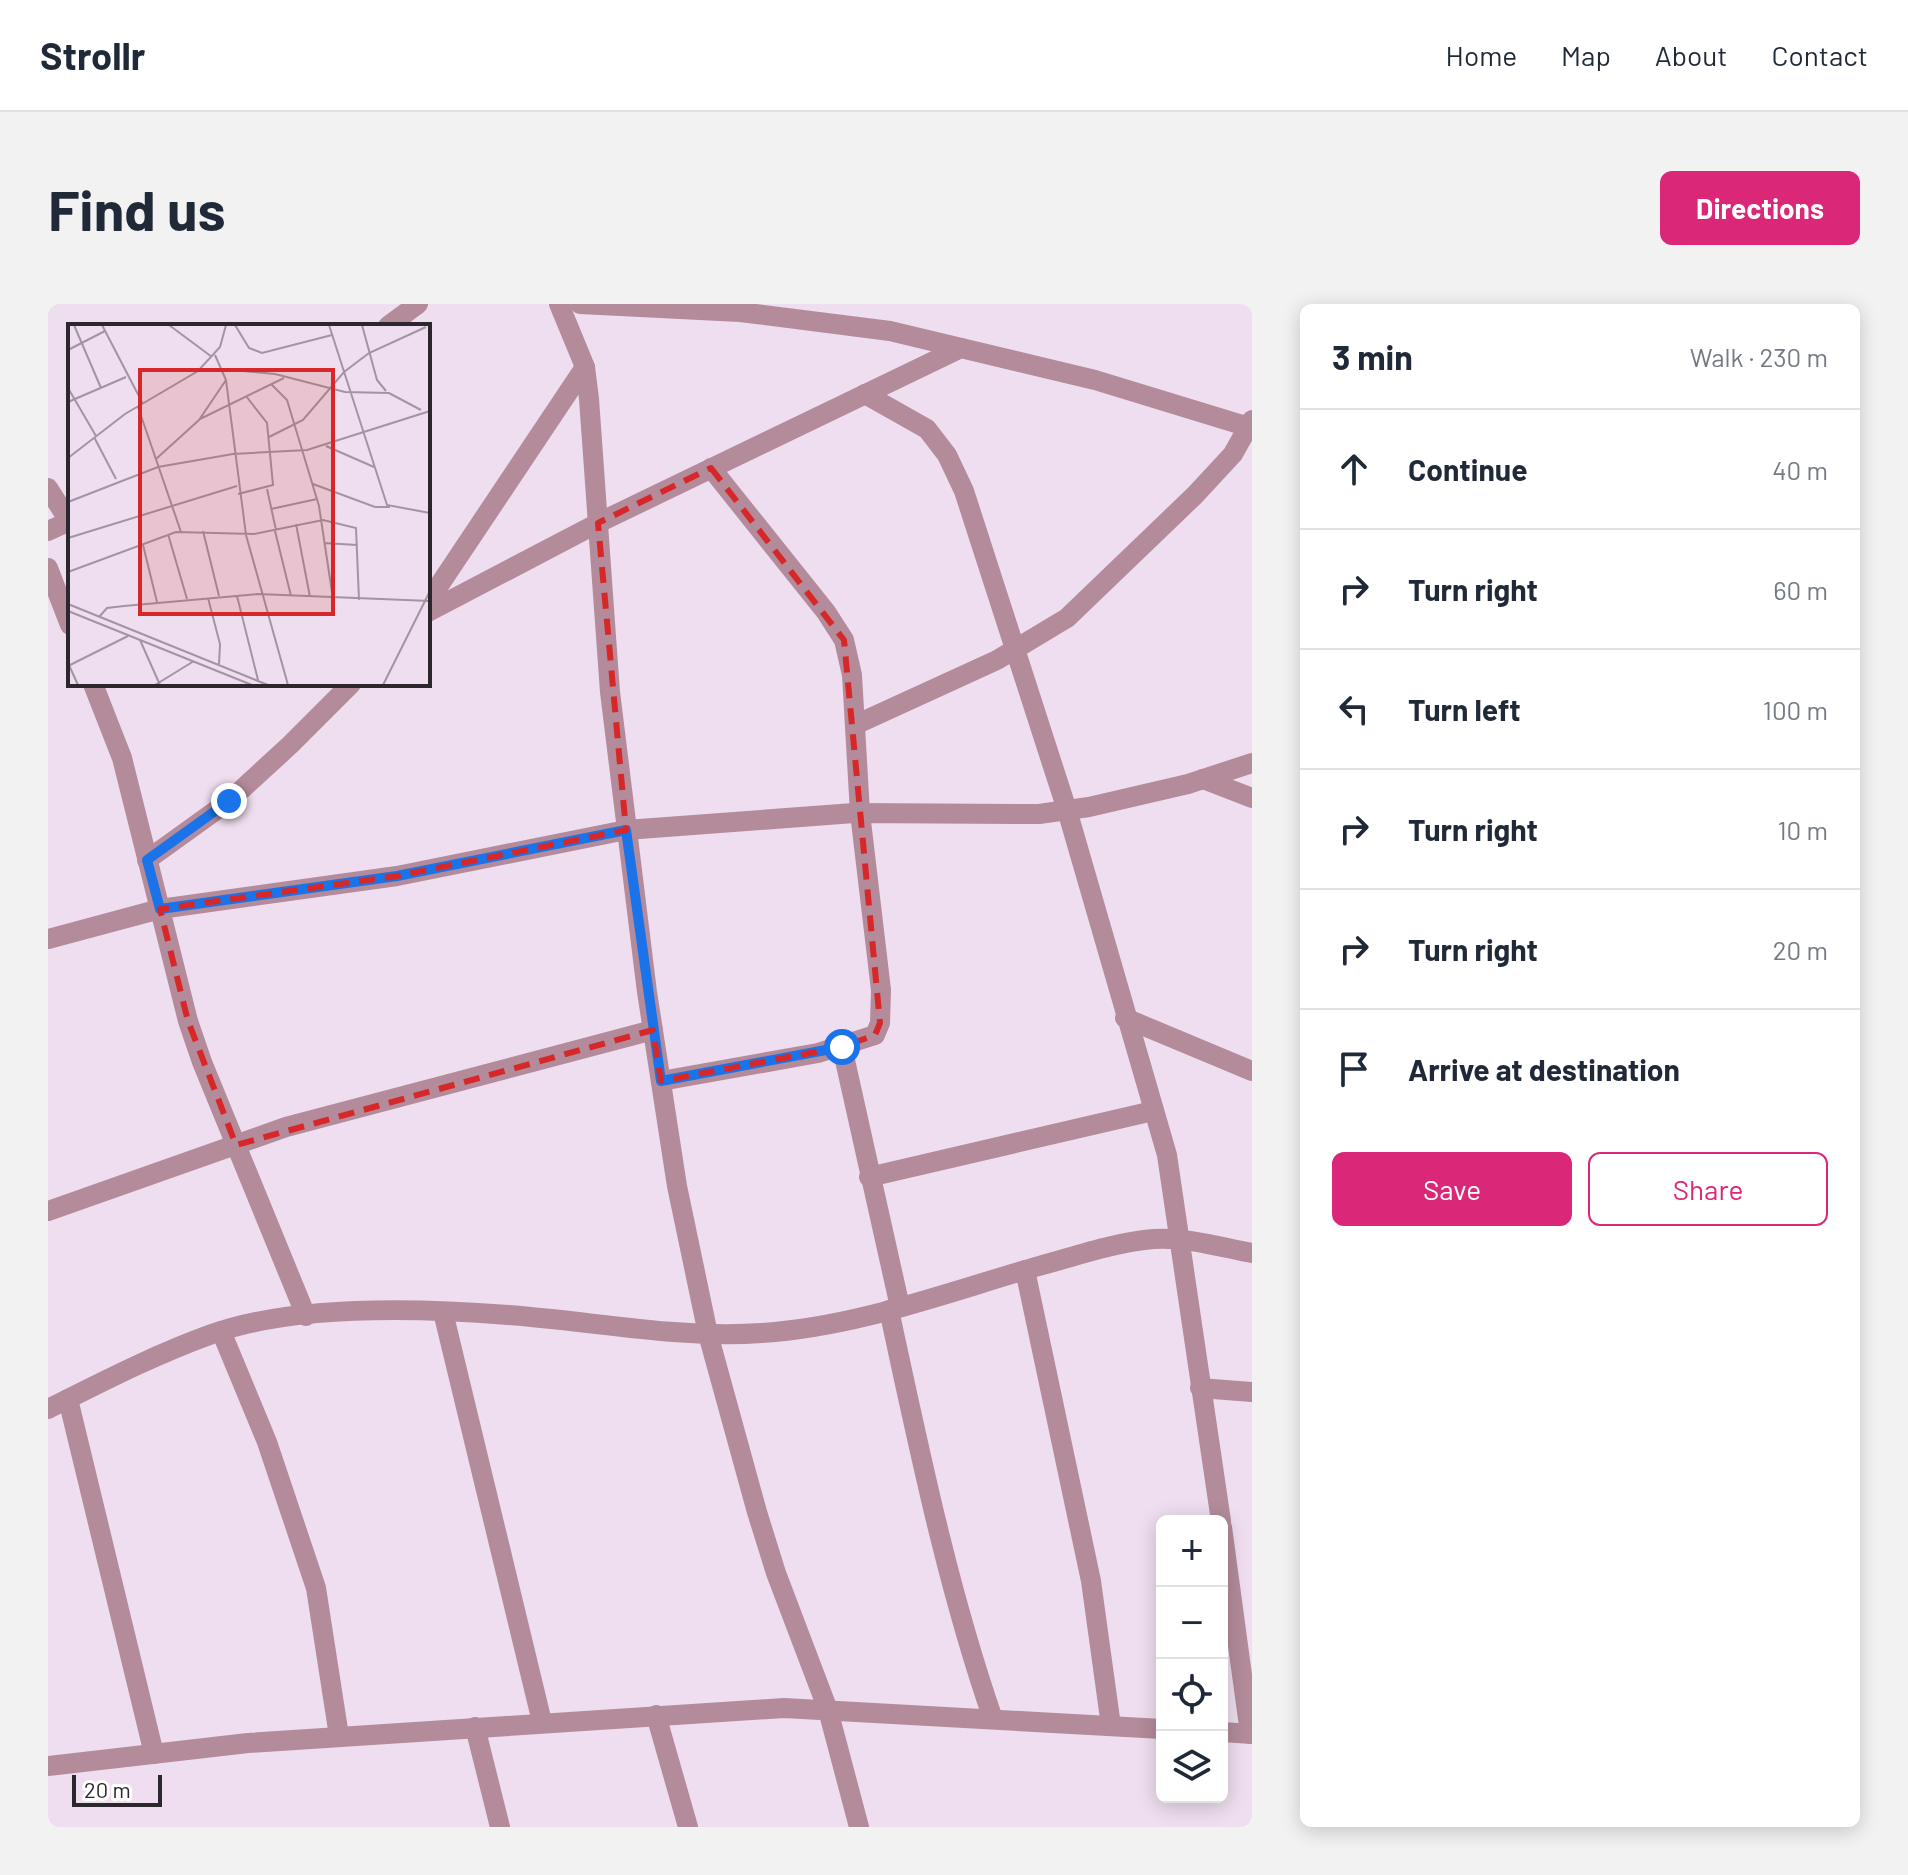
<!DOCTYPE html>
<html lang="en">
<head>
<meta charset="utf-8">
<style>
	body { margin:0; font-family:Barlow,sans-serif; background:#f2f2f3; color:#1f2937 }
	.controls { position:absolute; right:24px; bottom:24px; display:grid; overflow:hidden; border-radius:12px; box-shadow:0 4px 20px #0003 }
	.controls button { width:72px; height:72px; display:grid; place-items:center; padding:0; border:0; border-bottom:2px solid #e0e1e3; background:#fff; color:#1f2937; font:40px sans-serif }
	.scale { position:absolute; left:24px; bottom:20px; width:90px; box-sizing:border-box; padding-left:8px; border:4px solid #2c272d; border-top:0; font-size:22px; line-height:28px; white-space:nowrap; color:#2c272d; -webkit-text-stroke:6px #fff; paint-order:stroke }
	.stop { position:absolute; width:24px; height:24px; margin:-18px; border:6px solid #1a73e8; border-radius:50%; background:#fff }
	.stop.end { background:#1a73e8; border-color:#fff; box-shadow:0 2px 8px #0008 }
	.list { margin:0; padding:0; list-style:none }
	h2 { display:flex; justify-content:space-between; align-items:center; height:104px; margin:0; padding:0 32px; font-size:34px }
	h2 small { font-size:26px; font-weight:400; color:#747a83 }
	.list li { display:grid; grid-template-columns:52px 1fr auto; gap:24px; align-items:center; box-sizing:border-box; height:120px; padding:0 32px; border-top:2px solid #e0e1e3 }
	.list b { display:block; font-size:30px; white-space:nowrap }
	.list em { font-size:26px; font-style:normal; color:#747a83 }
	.actions { display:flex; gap:16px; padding:24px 32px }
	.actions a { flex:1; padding:18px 0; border:2px solid #db2777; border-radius:12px; text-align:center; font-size:28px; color:#db2777 }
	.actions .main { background:#db2777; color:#fff }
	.icon { flex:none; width:44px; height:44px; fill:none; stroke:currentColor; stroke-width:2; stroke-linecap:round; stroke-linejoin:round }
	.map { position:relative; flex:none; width:1204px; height:1523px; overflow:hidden; border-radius:12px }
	header { display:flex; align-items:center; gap:48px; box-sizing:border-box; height:112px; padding:0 40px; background:#fff; border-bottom:2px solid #e0e1e3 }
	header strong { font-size:38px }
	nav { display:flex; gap:44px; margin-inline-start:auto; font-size:28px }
	.intro { display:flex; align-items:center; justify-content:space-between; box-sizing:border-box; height:192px; padding:0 48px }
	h1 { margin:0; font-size:56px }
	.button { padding:20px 36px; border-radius:12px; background:#db2777; color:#fff; font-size:28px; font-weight:700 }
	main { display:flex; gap:48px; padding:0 48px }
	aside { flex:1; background:#fff; border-radius:12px; box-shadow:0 4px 20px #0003 }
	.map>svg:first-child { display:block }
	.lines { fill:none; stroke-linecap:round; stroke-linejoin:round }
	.minor { stroke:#b38b9b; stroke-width:20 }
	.route { stroke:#1a73e8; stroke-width:10 }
	.marked { fill:none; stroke:#d62828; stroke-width:6; stroke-dasharray:16 10; stroke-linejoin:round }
	.inset-road { fill:none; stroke:#a095a1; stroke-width:2 }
	.view { fill:#d62828; fill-opacity:0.15; stroke:#d62828; stroke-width:4 }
	.inset-edge { fill:none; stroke:#2c272d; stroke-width:4 }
</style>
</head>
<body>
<header>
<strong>Strollr</strong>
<nav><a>Home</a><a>Map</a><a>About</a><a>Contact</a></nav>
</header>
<div class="intro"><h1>Find us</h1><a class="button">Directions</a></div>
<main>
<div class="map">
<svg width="1204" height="1523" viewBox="0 0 1204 1523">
	<rect width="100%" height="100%" fill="#eedeef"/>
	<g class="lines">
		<g class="minor">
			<polyline points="511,0 537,63 541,95 562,388 599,688 629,882 660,1030 709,1208 728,1269 780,1406 811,1523"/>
			<polyline points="532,0 692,8 842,27 1047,76 1204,124"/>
			<polyline points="340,22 370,0"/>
			<polyline points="817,90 879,125 899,151 916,187 1019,506 1119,851 1173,1217"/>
			<polyline points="0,184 21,217"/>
			<polyline points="0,227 22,217"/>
			<polyline points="0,264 22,321"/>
			<polyline points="380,298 537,63"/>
			<polyline points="380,308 550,219 913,44"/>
			<polyline points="45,380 74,454 140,717 154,758 258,1012"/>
			<polyline points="807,421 949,356 1019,314 1147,191 1185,150 1204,116"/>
			<polyline points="1155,475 1204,494"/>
			<polyline points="99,556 181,497 242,441 303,380"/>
			<polyline points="0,635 112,605 349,572 578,526 806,509 991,510 1041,503 1140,480 1204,459"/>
			<polyline points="1077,714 1204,767"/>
			<polyline points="794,743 852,1003"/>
			<polyline points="613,777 770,749 827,731 832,719 833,686 812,509 804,371 796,336 778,308 663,164"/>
			<polyline points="821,873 1105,807"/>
			<polyline points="0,907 238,823 605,726"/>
			<polyline points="977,966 1043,1277 1063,1422"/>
			<path d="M841 1006C871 1144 899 1282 945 1415"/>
			<polyline points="395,1008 494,1418"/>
			<polyline points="173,1027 219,1138 268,1284 291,1432"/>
			<polyline points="1152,1084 1204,1088"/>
			<polyline points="20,1095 106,1450"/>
			<path d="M0 1105C54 1078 108 1050 164 1030 248 1000 371 1004 460 1011 544 1017 630 1035 714 1029 809 1023 900 988 991 962 1028 952 1068 938 1106 935 1139 933 1172 943 1204 949"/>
			<polyline points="1174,1223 1202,1430"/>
			<polyline points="608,1411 640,1523"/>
			<polyline points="427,1423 452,1523"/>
			<polyline points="1174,1428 1204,1430"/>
			<polyline points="0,1462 200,1439 736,1404 1114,1425"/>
		</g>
	</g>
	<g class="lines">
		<polyline class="route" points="181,497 99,556 112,605 349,572 578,526 613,777 794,743"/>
	</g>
	<path class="marked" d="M663 164 796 336 832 719 827 731 794 743 613 777 605 726 188 841 140 717 112 605 349 572 578 526 550 219Z"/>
	<g transform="translate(20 20)">
		<rect width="362" height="362" fill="#eedeef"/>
		<path class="inset-road" d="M6 1 33 64M34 1 75 80M101 1 144 33M167 1 181 24 194 29 264 11M261 1 319 181 362 189M294 1 309 56 318 67M0 26 37 7M147 31 158 56 178 211 220 361M154 45 207 50 277 68 321 69 353 86M203 60 219 76 251 182 265 275M0 64 28 112M0 78 58 53M70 83 113 208M132 95 216 54M26 113 48 155M201 113 235 96 276 48 301 29 358 3M258 122 306 143M0 134 57 90 130 47 152 23 158 1M88 135 131 96 158 56M245 160 307 183H322M199 165 208 206M170 170 205 161 199 99 178 72M0 178 90 143 165 130 239 126 362 87M203 185 249 175M228 200 242 273M135 207 151 272M207 207 223 272M100 210 119 275M0 214 169 162M256 219 289 221M75 221 89 278M0 248 108 208 186 210 255 196 288 204 291 276M169 272 190 356M140 274 152 320 151 340M0 280 200 361M0 287 184 361M31 293 39 284 56 282 190 270 362 277M72 316 92 361M0 339 10 361M0 342 60 312M87 361 126 337M315 361 362 267"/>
		<path class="view" d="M72 46H265V290H72Z"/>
		<rect width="362" height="362" class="inset-edge"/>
	</g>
</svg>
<div class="controls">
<button>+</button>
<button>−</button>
<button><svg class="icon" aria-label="locate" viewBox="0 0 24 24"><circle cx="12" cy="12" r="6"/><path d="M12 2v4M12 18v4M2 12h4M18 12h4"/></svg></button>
<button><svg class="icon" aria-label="layers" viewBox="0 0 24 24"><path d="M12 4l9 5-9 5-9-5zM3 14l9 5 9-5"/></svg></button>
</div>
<div class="scale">20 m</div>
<div class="stop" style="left:794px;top:743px"></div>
<div class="stop end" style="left:181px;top:497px"></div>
</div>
<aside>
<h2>3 min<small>Walk · 230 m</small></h2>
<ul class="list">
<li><svg class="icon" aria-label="ahead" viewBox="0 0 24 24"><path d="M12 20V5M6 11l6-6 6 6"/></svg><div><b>Continue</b></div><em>40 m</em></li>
<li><svg class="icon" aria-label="right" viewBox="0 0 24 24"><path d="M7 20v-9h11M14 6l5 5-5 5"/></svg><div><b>Turn right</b></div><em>60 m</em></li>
<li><svg class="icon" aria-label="left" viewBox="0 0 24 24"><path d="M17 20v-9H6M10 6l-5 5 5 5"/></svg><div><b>Turn left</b></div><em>100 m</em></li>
<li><svg class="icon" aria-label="right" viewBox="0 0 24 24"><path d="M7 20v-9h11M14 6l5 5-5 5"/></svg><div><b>Turn right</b></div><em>10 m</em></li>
<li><svg class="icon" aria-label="right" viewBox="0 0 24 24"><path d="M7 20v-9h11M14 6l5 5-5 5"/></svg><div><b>Turn right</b></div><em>20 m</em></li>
<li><svg class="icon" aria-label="arrive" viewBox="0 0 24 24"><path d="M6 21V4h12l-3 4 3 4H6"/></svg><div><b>Arrive at destination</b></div></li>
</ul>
<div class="actions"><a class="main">Save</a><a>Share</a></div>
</aside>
</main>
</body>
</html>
